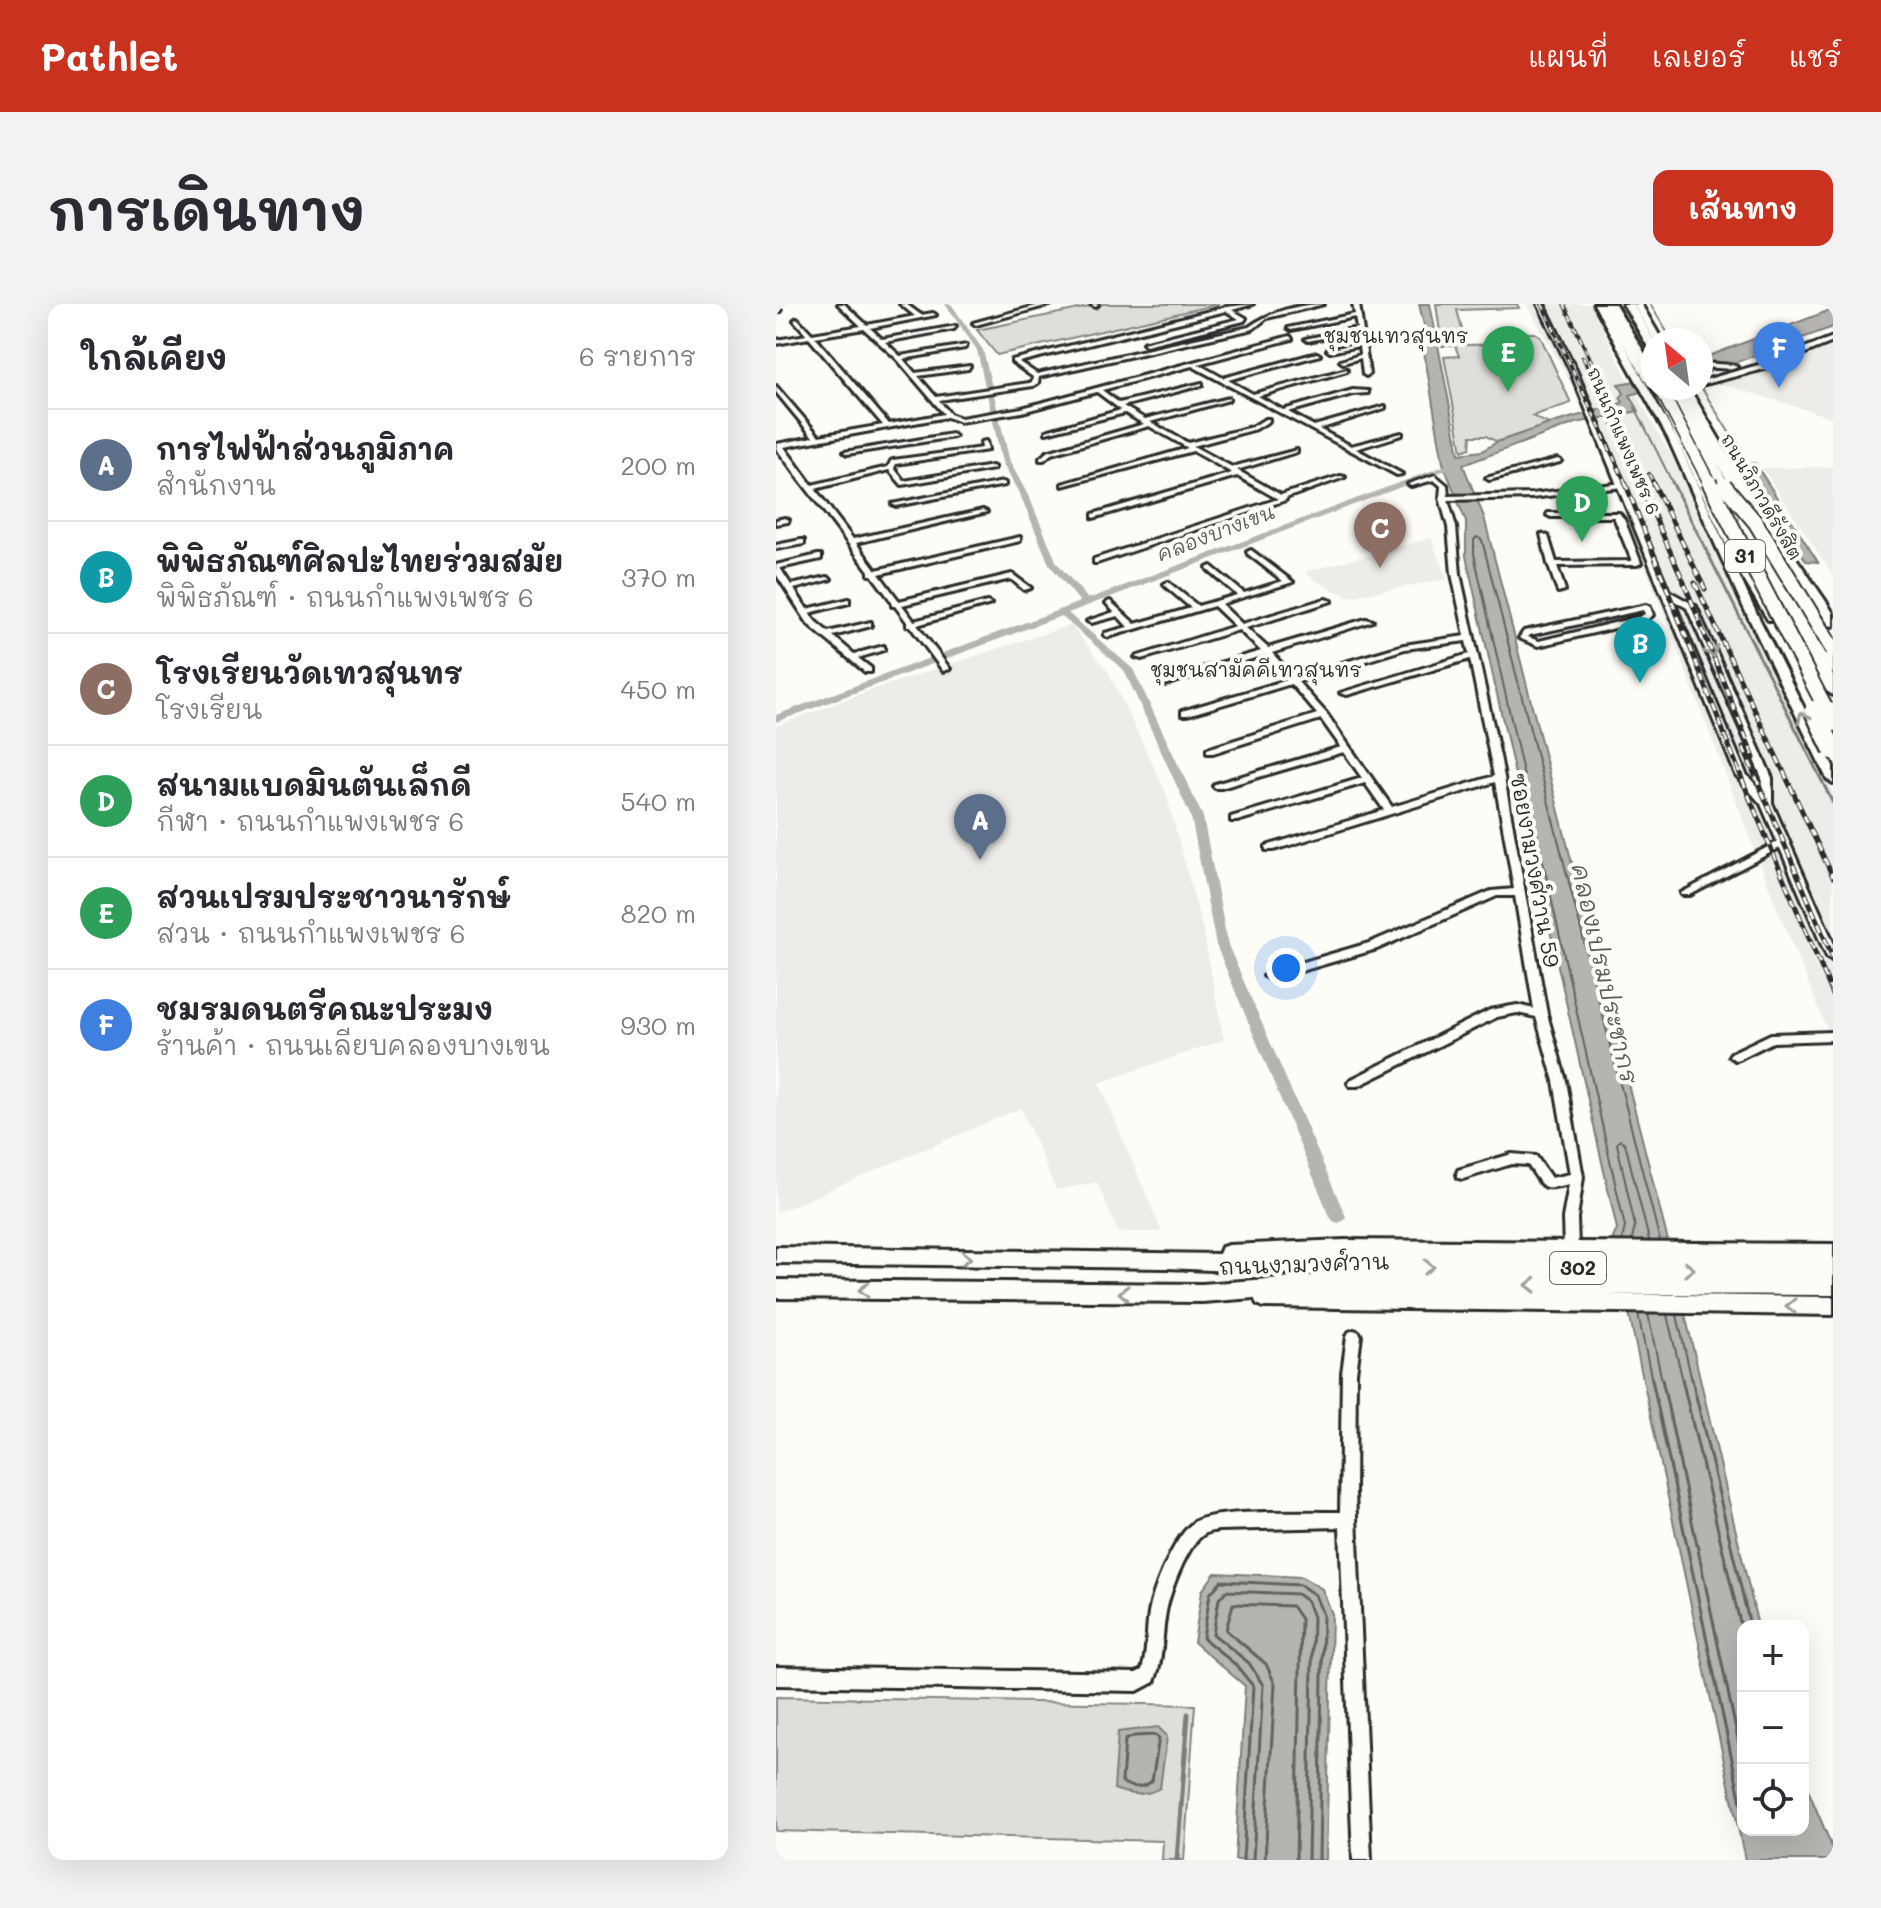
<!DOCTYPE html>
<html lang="th">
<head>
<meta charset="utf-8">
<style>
	body { margin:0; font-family:Mali,"Playpen Sans Thai",sans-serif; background:#f2f2f3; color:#2b2b33 }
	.controls { position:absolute; right:24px; bottom:24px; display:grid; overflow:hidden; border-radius:16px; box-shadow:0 8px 32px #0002 }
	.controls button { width:72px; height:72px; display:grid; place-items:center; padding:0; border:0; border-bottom:2px solid #e1e1e2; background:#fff; color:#2b2b33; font:40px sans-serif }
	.compass { position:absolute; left:865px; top:24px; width:72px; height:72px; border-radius:50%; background:#fff; box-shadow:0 8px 32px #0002; rotate:331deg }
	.you { position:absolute; left:510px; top:664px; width:28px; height:28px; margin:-20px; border:6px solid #fff; border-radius:50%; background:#1a73e8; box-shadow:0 0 0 12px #1a73e833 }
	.badge { display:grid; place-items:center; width:52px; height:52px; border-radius:50%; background:#c8321e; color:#fff; font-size:26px; font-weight:700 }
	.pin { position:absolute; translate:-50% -66px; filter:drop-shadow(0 2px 4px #0008) }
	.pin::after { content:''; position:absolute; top:42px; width:28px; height:24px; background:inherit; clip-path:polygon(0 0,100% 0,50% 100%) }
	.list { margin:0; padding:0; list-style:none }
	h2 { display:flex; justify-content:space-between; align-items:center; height:104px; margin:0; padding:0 32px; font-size:34px }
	h2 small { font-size:26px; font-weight:400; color:#7c7c81 }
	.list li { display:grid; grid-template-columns:52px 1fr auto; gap:24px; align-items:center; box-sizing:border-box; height:112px; padding:0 32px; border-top:2px solid #e1e1e2 }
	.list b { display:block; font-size:30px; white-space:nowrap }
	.list p { margin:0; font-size:26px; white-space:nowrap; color:#7c7c81 }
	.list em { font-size:26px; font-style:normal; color:#7c7c81 }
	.icon { flex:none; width:44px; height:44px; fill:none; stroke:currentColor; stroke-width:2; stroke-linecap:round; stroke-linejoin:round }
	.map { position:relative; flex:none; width:1057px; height:1556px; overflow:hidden; border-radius:16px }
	header { display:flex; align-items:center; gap:48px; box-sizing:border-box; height:112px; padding:0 40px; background:#c8321e; color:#fff }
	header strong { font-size:38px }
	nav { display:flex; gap:44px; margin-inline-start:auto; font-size:28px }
	.intro { display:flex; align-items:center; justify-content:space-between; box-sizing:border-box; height:192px; padding:0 48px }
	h1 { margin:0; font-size:56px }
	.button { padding:20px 36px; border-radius:16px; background:#c8321e; color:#fff; font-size:28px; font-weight:700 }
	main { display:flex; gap:48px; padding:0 48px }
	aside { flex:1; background:#fff; border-radius:16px; box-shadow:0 8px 32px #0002 }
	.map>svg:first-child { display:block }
	.built { fill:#edece8 }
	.green { fill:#dfdeda; stroke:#858482; stroke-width:2 }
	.water { fill:#b5b4b1; stroke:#7e7d7b; stroke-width:2 }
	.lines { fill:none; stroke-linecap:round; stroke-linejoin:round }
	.shore-far1 { stroke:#626261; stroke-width:2 }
	.shore { stroke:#626261; stroke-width:3 }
	.stream-far2 { stroke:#7e7d7b; stroke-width:2 }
	.stream-far1 { stroke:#7e7d7b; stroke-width:3 }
	.stream { stroke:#7e7d7b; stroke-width:5 }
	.canal { fill:#b5b4b1; fill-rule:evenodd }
	.minor-casing { stroke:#2b2b2b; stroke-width:6 }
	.tertiary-casing { stroke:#2b2b2b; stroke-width:6 }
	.secondary-casing { stroke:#2b2b2b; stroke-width:6 }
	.primary-casing { stroke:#2b2b2b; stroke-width:6 }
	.trunk-casing { stroke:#2b2b2b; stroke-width:6 }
	.motorway-casing { stroke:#2b2b2b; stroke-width:6 }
	.minor { fill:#fdfcf7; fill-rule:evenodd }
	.tertiary { fill:#fdfcf7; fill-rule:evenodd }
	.secondary { fill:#fdfcf7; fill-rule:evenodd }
	.primary { fill:#fdfcf7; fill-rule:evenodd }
	.trunk { fill:#fdfcf7; fill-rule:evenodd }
	.motorway { fill:#fdfcf7; fill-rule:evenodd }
	.rail-far1-casing { stroke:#2b2b2b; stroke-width:4 }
	.rail-casing { stroke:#2b2b2b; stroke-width:5 }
	.rail-far1 { stroke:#fdfcf7; stroke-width:2; stroke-dasharray:6; stroke-linecap:butt }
	.rail { stroke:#fdfcf7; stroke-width:3; stroke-dasharray:8; stroke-linecap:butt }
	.motorway-bridge-far2-casing { stroke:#2b2b2b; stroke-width:14; stroke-linecap:butt }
	.motorway-bridge-far1-casing { stroke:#2b2b2b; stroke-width:18; stroke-linecap:butt }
	.motorway-bridge-casing { stroke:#2b2b2b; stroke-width:23; stroke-linecap:butt }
	.motorway-bridge-far2 { stroke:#fdfcf7; stroke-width:11 }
	.motorway-bridge-far1 { stroke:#fdfcf7; stroke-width:14 }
	.motorway-bridge { stroke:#fdfcf7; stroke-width:18 }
	.oneway { stroke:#9e9e9b }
	.labels { text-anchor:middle; stroke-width:8; stroke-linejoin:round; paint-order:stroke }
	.far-street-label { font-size:18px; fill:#2b2b2b; stroke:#fdfcf7 }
	.far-neighbourhood-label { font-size:20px; fill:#2b2b2b; stroke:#fdfcf7 }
	.far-water-label { font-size:20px; font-style:italic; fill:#5b5b5a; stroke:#fdfcf7 }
	.shield { fill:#fdfcf7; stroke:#6a6a68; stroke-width:2 }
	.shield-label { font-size:20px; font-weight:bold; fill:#2b2b2b }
	.street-label { font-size:22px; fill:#2b2b2b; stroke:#fdfcf7 }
	.water-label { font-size:24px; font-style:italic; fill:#5b5b5a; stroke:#fdfcf7 }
</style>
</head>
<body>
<header>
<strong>Pathlet</strong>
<nav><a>แผนที่</a><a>เลเยอร์</a><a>แชร์</a></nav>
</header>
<div class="intro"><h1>การเดินทาง</h1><a class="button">เส้นทาง</a></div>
<main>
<aside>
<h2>ใกล้เคียง<small>6 รายการ</small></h2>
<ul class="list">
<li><span class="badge" style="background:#5c6f8a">A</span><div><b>การไฟฟ้าส่วนภูมิภาค</b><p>สำนักงาน</p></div><em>200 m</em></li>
<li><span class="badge" style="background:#0f9aa8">B</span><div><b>พิพิธภัณฑ์ศิลปะไทยร่วมสมัย</b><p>พิพิธภัณฑ์ · ถนนกำแพงเพชร 6</p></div><em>370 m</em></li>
<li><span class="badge" style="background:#8d6e63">C</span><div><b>โรงเรียนวัดเทวสุนทร</b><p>โรงเรียน</p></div><em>450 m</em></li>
<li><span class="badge" style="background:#2e9e5b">D</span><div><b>สนามแบดมินตันเล็กดี</b><p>กีฬา · ถนนกำแพงเพชร 6</p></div><em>540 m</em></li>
<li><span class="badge" style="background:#2e9e5b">E</span><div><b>สวนเปรมประชาวนารักษ์</b><p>สวน · ถนนกำแพงเพชร 6</p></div><em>820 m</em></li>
<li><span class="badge" style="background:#3f7fe0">F</span><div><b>ชมรมดนตรีคณะประมง</b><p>ร้านค้า · ถนนเลียบคลองบางเขน</p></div><em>930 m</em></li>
</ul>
</aside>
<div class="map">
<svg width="1057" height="1556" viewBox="0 0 1057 1556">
	<rect width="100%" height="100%" fill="#fdfcf7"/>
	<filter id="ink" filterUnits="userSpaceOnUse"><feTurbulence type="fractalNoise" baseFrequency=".0125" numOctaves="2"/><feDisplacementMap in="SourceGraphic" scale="16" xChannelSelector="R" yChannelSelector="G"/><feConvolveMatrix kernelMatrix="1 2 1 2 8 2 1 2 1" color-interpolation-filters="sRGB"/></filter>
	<g filter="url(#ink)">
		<g class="built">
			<polygon points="751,0 815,0 852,76 924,203 959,294 1057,489 1057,739 1000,601 809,106"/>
			<polygon points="1057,39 1057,114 939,78 964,73"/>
			<polygon points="1057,163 1057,271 986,164"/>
			<polygon points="655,234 671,275 572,293 537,275 529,268"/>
			<polygon points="295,321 333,369 389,486 427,626 448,736 323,779 386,928 342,928 321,878 280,886 245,804 0,909 0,422 98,385"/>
		</g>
		<g class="green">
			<polygon points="327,0 443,0 221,51 201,26"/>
			<polygon points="660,0 741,0 743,4 681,6 690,41 735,40 731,29 759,29 764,32 795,99 756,112 773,120 721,138 710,132 695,132 694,144 686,147 668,53 683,52 679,42 666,42"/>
			<polygon points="0,1393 419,1401 408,1556 386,1556 387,1537 0,1527"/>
		</g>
		<g class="water">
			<polygon points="643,0 654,0 683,150 706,147 721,138 773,120 843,100 847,98 844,94 848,89 842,80 877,74 878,84 854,91 863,107 800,119 687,161 708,213 891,933 982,1322 967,1322 967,1526 1027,1526 1027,1474 1057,1545 1057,1556 969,1556 837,934 841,925 690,252 690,218 667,159 645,30 648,21"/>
			<polygon points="1057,5 1057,23 925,71 925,55"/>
			<polygon points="979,159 1042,258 1030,257 997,199 966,160"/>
			<polygon points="439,1269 526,1273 546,1285 556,1310 550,1556 459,1556 469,1382 418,1338 426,1287"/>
			<path d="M382 1423 391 1432 384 1484C368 1493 354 1491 338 1485L342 1428Z"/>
		</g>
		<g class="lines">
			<g class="shore-far1">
				<polyline points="846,936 849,923 698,250 698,236 701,233 706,236 884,937"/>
				<polyline points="856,936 859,922 841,840 844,836 849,839 873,936"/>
				<polyline points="862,1010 876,1077"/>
				<polyline points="872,1010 886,1077"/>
				<polyline points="891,1011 907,1077"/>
				<polyline points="901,1011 916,1077"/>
			</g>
			<g class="shore">
				<polyline points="876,1075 967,1508"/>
				<polyline points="886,1075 967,1459"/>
				<polyline points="906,1075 967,1331"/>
				<polyline points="916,1075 974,1322"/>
				<path d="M379 1431 383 1434 376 1477C367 1484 356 1485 346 1478L349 1436 358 1432Z"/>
				<polyline points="467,1556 477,1382 460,1361 427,1334 434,1290 445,1277 524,1281 539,1291 547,1311 543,1556"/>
				<polyline points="477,1556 487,1381 473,1359 437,1330 443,1295 450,1287 521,1290 531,1297 537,1313 532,1556"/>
				<polyline points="489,1556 499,1380 490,1360 450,1326 457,1300 516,1302 525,1315 520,1556"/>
			</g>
			<g class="stream-far2">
				<polyline points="874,0 896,36"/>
				<polyline points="925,83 968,152"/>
				<polyline points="859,103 897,180"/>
			</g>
			<polyline class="stream-far1" points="896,178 1057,499"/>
			<polyline class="stream" points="401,1556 412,1410"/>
			<polygon class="canal" points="169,0 175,0 207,46 234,158 254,195 281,259 312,295 684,156 691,158 292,309 357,365 427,513 452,641 570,913 567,917 562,919 557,917 554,913 440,641 415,513 348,366 285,312 0,418 0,411 304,298 273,260 246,195 226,158 201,46"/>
			<g class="minor-casing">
				<g id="minor">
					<path d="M62 0H68L91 21 139 12 124 0H130L145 11 157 9 160 11 94 24 106 35 180 22 178 25 109 38 124 52 191 41 189 44 127 55 139 69 194 62 192 65 142 72 160 93 253 79 256 78 257 73 236 58V56L450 3 477 0 456 6 470 14 468 17 370 41 367 39 463 15 450 7 243 58 261 70 473 23C493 8 523 0 548 0L491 14 477 25 263 73 262 79 257 82 163 96 174 110 185 114 246 104 514 32 516 35 422 60 447 74 541 49 544 51 452 76 477 90 571 65V67L482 92 507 106 577 86 592 87V89L577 90 512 108 538 122 609 102V104L543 125 575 142 626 129V131L580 145 626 170 621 171 416 62 326 86 343 99 426 79V81L347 102 369 115 453 94V96L374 118 412 139 476 123 489 115H493V117L480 125 417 142 456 163 521 146V148L461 166 505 191 564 172 569 173 510 194V196L321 259H318V255L502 195 461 172 317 214V210L456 169 417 147 286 182V180L412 144 373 122 275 150 268 156H264V154L271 148 368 120 349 109 270 129V127L345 106 321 88 246 108 184 118 171 113 8 143 36 181 112 163 115 157 117 156 206 144 205 138 210 137 212 146 120 160 118 164 128 177 216 162 218 163V165L126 181 113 166 39 185 77 235 207 206 211 208 80 239 100 266 244 233V237L103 270 123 297 236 270 255 284 248 286 235 275 126 301 138 317 211 298 215 300 141 321 174 365 167 367 134 322H131V318L119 302H116V298L96 271H93V267L0 144 1 140 37 133 0 88V82L43 132 107 121 33 34 0 40V36L31 31 18 16 21 14 36 30 85 22ZM88 25 121 55 168 110 113 120 39 33Z"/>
					<polygon points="267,0 276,0 200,21 197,19"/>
					<polygon points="315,0 321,0 322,1 319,3"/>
					<polygon points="577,0 583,0 593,70 590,72 587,70 585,54 567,59 564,57 584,51 583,42 554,48 551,46 583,39 581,27 532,37 529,35 581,24 579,13 515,26 512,24 579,10"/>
					<polygon points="0,5 4,6 5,7 0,9"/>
					<polygon points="176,130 179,132 178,133 71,150 68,148"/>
					<polygon points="782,155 785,157 784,158 713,176 710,174"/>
					<path d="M659 171 671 181 672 192 756 190 846 179 849 181 846 183 756 194 672 196 680 223 684 270 725 457 771 710 790 777 807 873 801 914 802 945 800 949 795 951 790 949 788 945 787 914 793 880C764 887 769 885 752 861L736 860 687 875 682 874 681 870 682 866 736 850 760 852 775 874 794 870 778 777 760 713 741 709 721 713 582 782H574L572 779 574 776 714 706 741 701 758 705 739 592H721L601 645 494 676 488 672 490 669 593 639 715 587 738 585 719 478 498 546H490V542L608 506 589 479 461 517H455V513L586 474 568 448 445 484H439L437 482 439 480 565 443 545 415 437 449H431V445L541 410 515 380 412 411H406V407L511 376 489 351 388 381H382V377L485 347 463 326 366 355 359 353 459 322 438 302 332 333 328 331 329 329 352 323 342 312 315 319 311 317 338 308 330 299 334 297 359 320 415 304 389 282 388 280 392 278 422 302 461 291 432 266 431 264 435 262 468 289 507 277 472 250 471 248 475 246 517 278 445 300 466 320 549 295 556 297 470 324 492 344 590 315 597 317 496 349 518 373 628 341 689 332 676 270 672 223 664 194 665 182 658 176 635 182 632 180ZM690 337 693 350 564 389 571 391 694 355 718 472 616 503 550 409 522 378 629 345Z"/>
					<polygon points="227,178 229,179 229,181 120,202 116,200"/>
					<polygon points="772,209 843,209 848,215 865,259 861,261 781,262 789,286 782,288 772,260 765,230 772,232 780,258 856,257 838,213 775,213 771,211"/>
					<polygon points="9,214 13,216 12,218 0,220 0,216"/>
					<polygon points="25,236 28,236 28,240 0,245 0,241"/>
					<polygon points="42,251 45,251 45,255 4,264 15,281 51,273 55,275 18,285 31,305 73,295 73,299 33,309 39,317 52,328 95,318 95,322 57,332 78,350 108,342 108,346 82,354 95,364 95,368 89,368 33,321 0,270 0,261"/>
					<path d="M870 301 874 303 877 311 869 317 762 342 743 334 748 327ZM867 306 869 310 863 313 763 337 752 333 754 331Z"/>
					<polygon points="1007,535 1011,536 1011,540 914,591 906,591 905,589"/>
					<polygon points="1057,728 1057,736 997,738 963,755 959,756 953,752 955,749 995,730"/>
					<path d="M578 1026 583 1028 585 1032 580 1069 579 1189 595 1556H577L564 1223 442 1226C438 1227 434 1227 430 1229 413 1237 397 1281 392 1299 385 1325 389 1352 378 1378L361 1387 0 1381V1363L360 1369 366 1366C373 1345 369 1321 375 1299 381 1277 399 1232 418 1218 436 1205 536 1208 564 1208L566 1069 571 1032 573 1028Z"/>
				</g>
			</g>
			<g class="tertiary-casing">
				<path id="tertiary" d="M762 0H768L800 66 893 287 920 302 996 474V499L1057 638V657L1051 653 985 500 960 471 794 66ZM897 296 911 304 986 474 985 487 970 470Z"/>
			</g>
			<g class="secondary-casing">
				<g id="secondary">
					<polygon points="818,0 826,0 900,134 975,298 1057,462 1057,479 1051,475 965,298 892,134"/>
					<polygon points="857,0 865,0 886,36 878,36"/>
					<polygon points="1057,33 1057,38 992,64 925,81 925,77 986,60"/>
					<polygon points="925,59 957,61 961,63 957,65 925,63"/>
					<polygon points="905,84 913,84 972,184 1051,299 1057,309 1057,322 1053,321 963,184"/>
				</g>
			</g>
			<g class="primary-casing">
				<polygon id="primary" points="569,936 1057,940 1057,956 534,954 1057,956 1057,991 828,990 1057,993 1057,1011 488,1003 481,1000 478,994 426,998 0,994 0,976 426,980 545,971 391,964 0,959 0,943 443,950 446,943 453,941"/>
			</g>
			<g class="trunk-casing">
				<g id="trunk">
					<polygon points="824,0 834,0 877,73 877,84 872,81"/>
					<polygon points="847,0 857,0 878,36 877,46 872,43"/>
					<polygon points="895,84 905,84 988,217 986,220 976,217"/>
					<polygon points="881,94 890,96 975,268 1004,313 1002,316 992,316 963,268"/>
					<polygon points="1018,296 1030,299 1057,351 1057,369 1050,365 1016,299"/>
				</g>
			</g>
			<g class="motorway-casing">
				<g id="motorway">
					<polygon points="829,0 839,0 877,63 877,75 871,72"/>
					<polygon points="888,84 900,84 1057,371 1057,391 1049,386"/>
				</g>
			</g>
			<use href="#minor" class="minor"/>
			<use href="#tertiary" class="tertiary"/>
			<use href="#secondary" class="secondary"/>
			<use href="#primary" class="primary"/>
			<use href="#trunk" class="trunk"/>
			<use href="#motorway" class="motorway"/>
			<g class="rail-far1-casing">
				<g id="rail-far1">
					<polyline points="766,0 850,180"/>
					<polyline points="788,0 817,61"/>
					<polyline points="807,53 864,180"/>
					<polyline points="873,170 878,180"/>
				</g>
			</g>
			<g class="rail-casing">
				<g id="rail">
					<polyline points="849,178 974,495 1057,691"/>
					<polyline points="863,178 907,276 978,454"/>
					<polyline points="877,178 929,285"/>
					<polyline points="919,279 1057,573"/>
					<polyline points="967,443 1057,654"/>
				</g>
			</g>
			<use href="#rail-far1" class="rail-far1"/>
			<use href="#rail" class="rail"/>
			<g class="motorway-bridge-far2-casing">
				<polyline id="motorway-bridge-far2" points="884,84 934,180"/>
			</g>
			<g class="motorway-bridge-far1-casing">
				<g id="motorway-bridge-far1">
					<polyline points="933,178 1052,409"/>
					<polyline points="948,181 980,219 1057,346"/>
					<polyline points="1037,404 1039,409"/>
				</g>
			</g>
			<g class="motorway-bridge-casing">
				<g id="motorway-bridge">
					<polyline points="1038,407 1057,446"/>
					<polyline points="1051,407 1057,418"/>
				</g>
			</g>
			<use href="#motorway-bridge-far2" class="motorway-bridge-far2"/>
			<use href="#motorway-bridge-far1" class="motorway-bridge-far1"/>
			<use href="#motorway-bridge" class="motorway-bridge"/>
		</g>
		<defs><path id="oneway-chevron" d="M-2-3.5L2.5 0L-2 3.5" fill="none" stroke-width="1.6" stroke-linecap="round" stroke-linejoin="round" transform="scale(2)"/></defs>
		<g class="oneway">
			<use href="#oneway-chevron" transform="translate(936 348) rotate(66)"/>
			<use href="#oneway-chevron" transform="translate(1027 413) rotate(-116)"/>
			<use href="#oneway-chevron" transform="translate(190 954) rotate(1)"/>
			<use href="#oneway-chevron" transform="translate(653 963)"/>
			<use href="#oneway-chevron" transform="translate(913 965)"/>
			<use href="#oneway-chevron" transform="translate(755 981) rotate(-180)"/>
			<use href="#oneway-chevron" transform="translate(88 986) rotate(-179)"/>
			<use href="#oneway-chevron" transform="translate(348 989) rotate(-180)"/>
			<use href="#oneway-chevron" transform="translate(1015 1002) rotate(-180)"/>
		</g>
	</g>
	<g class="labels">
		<g class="far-street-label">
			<text transform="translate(847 137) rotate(67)" y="6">ถนนกำแพงเพชร 6</text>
			<text transform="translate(985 193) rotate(60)" y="6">ถนนวิภาวดีรังสิต</text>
		</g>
		<g class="far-neighbourhood-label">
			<text x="620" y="39">ชุมชนเทวสุนทร</text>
			<text x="480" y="373">ชุมชนสามัคคีเทวสุนทร</text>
		</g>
		<g class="far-water-label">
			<text transform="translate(440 229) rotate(-21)" y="7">คลองบางเขน</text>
		</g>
		<g class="shield">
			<rect x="949" y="236" width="40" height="32" rx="6"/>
			<rect x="774" y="948" width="56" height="32" rx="6"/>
		</g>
		<g class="shield-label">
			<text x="969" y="259">31</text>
			<text x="802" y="971">302</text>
		</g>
		<g class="street-label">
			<text transform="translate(759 566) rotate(80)" y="8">ซอยงามวงศ์วาน 59</text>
			<text transform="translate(528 960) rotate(-2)" y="8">ถนนงามวงศ์วาน</text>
		</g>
		<g class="water-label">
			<text transform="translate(828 670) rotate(77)" y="8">คลองเปรมประชากร</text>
		</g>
	</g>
</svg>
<div class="controls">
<button>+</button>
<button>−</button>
<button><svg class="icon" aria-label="locate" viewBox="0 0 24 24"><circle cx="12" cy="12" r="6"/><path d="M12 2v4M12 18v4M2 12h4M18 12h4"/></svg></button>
</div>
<svg class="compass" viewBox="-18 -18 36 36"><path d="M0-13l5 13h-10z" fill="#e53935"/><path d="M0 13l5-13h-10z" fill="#7c7c81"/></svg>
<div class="you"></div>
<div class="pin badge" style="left:204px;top:556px;background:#5c6f8a">A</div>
<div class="pin badge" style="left:864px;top:379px;background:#0f9aa8">B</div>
<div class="pin badge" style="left:604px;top:264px;background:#8d6e63">C</div>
<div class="pin badge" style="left:806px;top:238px;background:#2e9e5b">D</div>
<div class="pin badge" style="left:732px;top:88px;background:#2e9e5b">E</div>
<div class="pin badge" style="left:1003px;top:84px;background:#3f7fe0">F</div>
</div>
</main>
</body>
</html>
